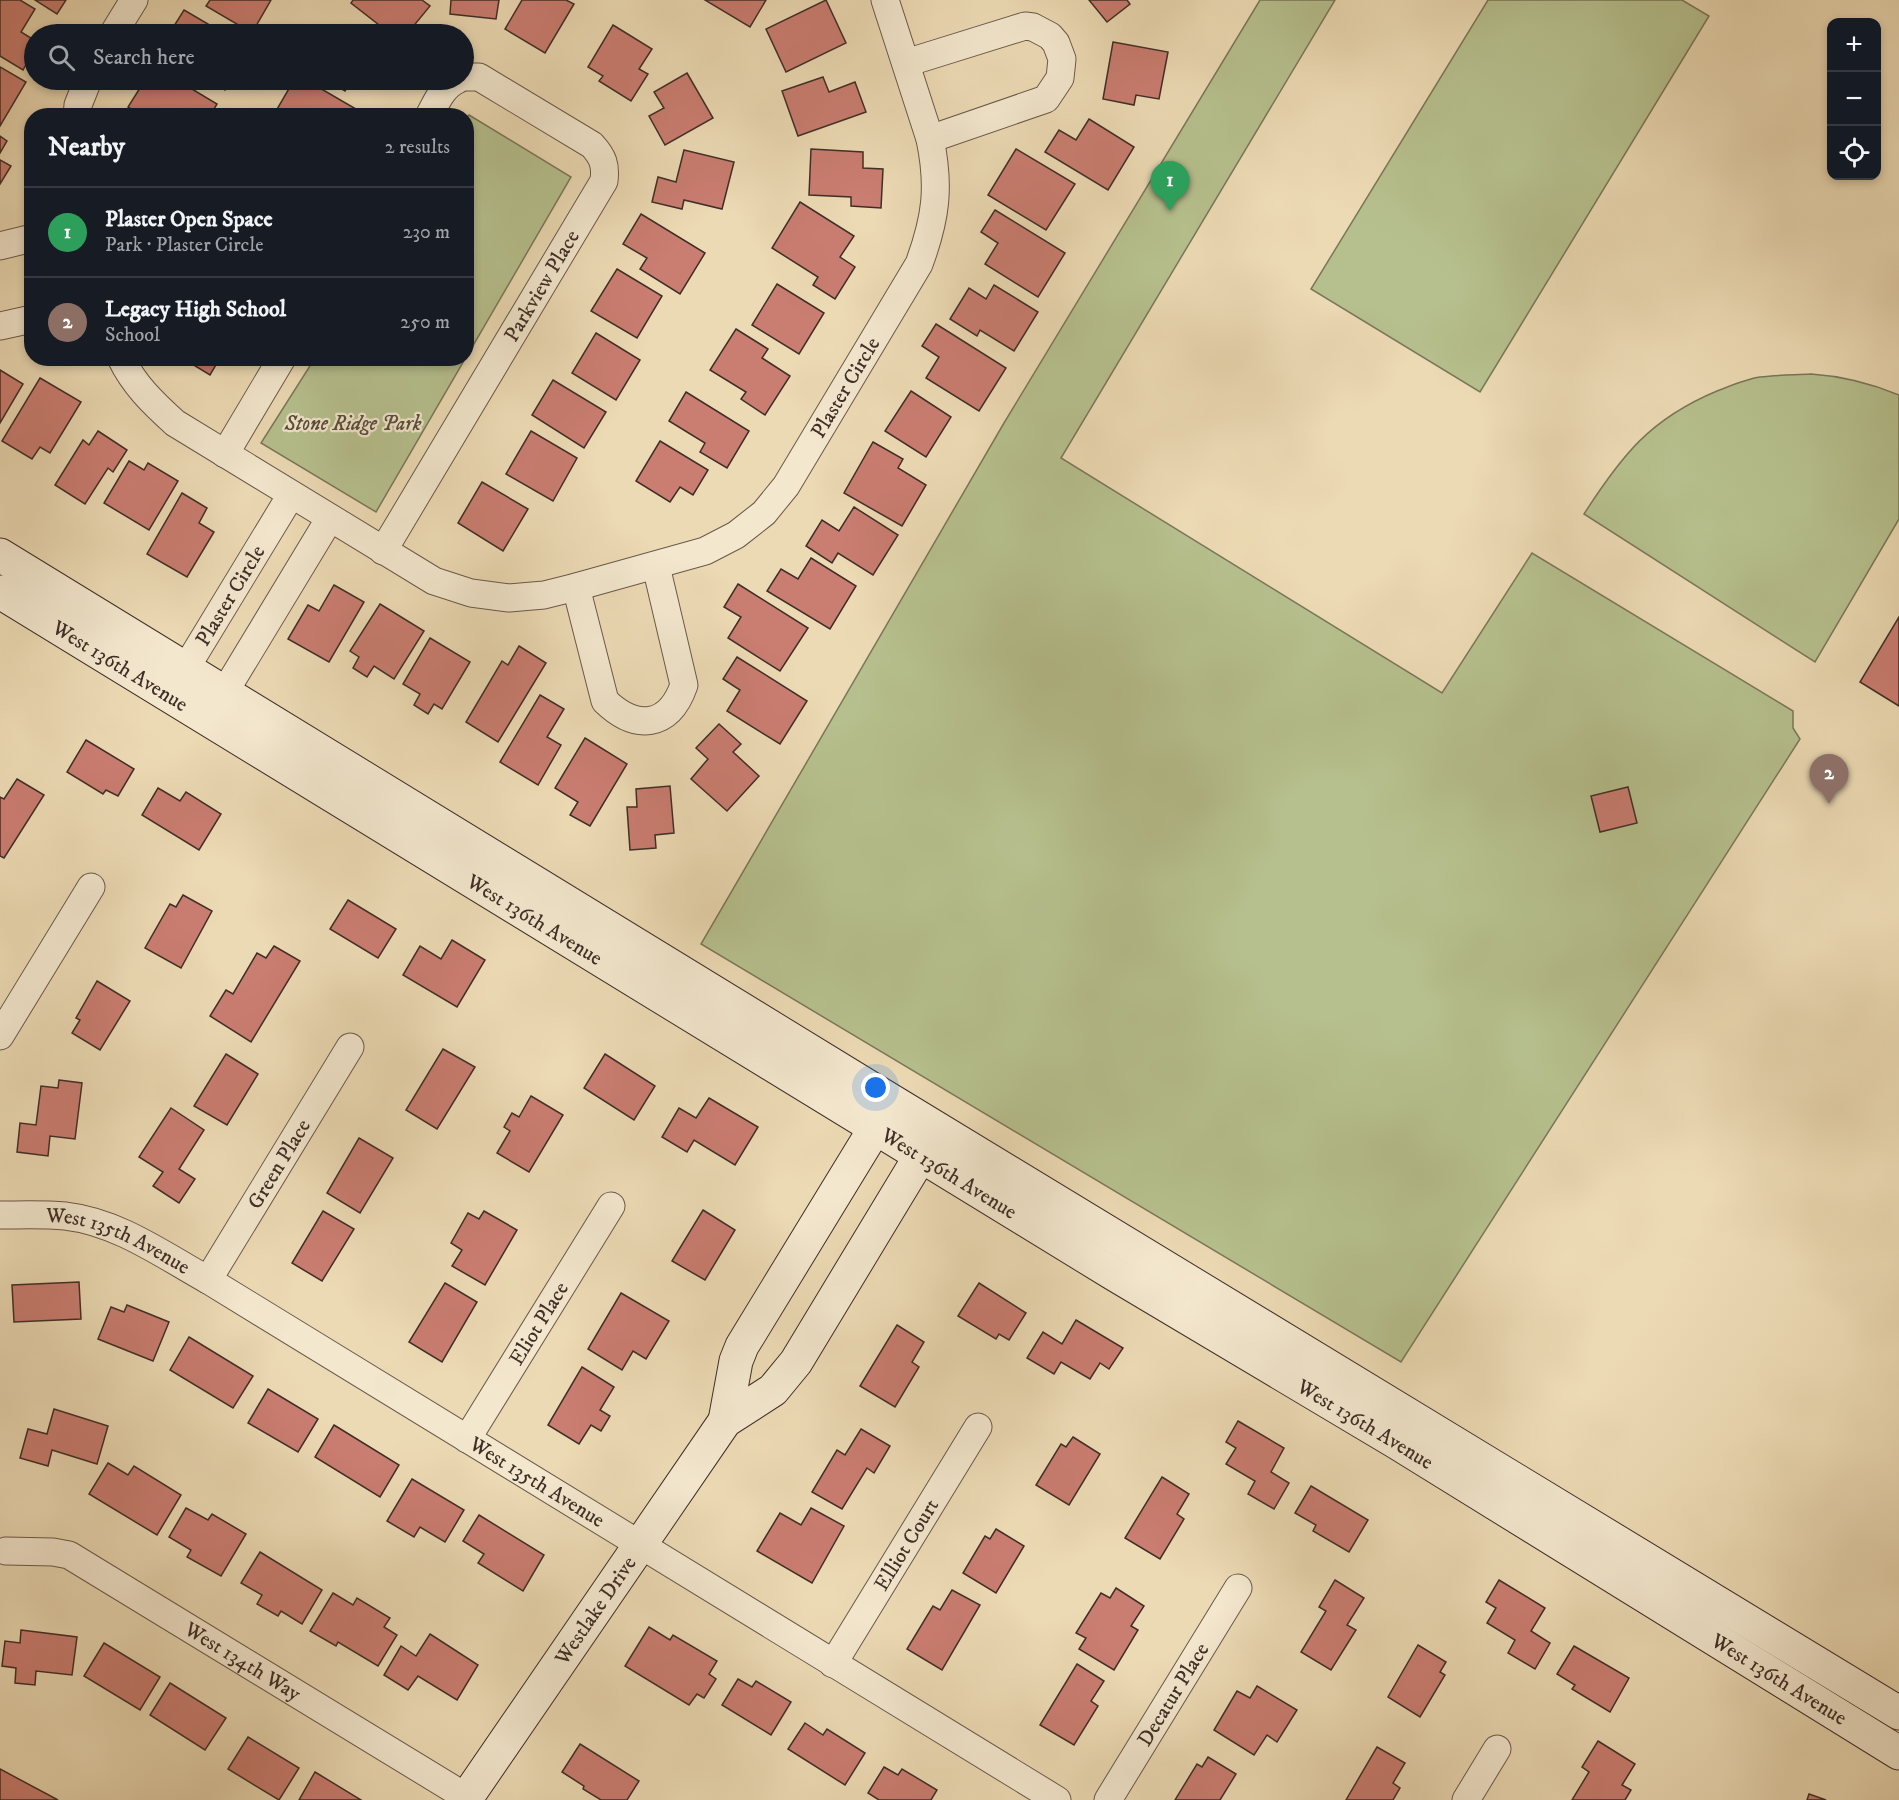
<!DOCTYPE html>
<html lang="en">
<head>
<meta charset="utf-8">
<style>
	body { margin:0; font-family:"IM FELL DW Pica",serif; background:#242831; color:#f1f3f6 }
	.controls { position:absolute; right:18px; top:18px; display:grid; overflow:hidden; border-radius:12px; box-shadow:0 3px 9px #0003 }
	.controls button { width:54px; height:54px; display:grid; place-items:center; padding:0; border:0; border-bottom:2px solid #363941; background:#171b24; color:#f1f3f6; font:30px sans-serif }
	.you { position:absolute; left:876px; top:1088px; width:21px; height:21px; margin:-15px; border:4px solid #fff; border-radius:50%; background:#1a73e8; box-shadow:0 0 0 9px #1a73e833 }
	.badge { display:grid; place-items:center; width:39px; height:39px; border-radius:50%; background:#c59692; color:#fff; font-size:20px; font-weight:700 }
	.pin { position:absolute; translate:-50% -50px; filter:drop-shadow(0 2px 3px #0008) }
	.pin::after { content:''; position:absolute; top:32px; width:21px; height:18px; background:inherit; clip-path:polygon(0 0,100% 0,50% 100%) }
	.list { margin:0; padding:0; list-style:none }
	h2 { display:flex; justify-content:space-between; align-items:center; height:78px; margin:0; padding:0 24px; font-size:26px }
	h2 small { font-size:20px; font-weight:400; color:#9ea1a6 }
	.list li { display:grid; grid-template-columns:39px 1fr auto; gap:18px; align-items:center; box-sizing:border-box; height:90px; padding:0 24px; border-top:2px solid #363941 }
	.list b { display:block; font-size:22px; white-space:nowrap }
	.list p { margin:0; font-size:20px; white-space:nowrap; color:#9ea1a6 }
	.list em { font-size:20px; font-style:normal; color:#9ea1a6 }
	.icon { flex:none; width:33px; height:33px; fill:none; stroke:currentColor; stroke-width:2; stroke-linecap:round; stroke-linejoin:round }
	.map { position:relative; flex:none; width:1899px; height:1800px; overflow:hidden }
	.search { position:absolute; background:#171b24; box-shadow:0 3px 9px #0003; left:24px; top:24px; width:450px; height:66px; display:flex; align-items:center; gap:15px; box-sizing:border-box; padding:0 21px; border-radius:33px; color:#9ea1a6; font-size:22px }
	.panel { position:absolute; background:#171b24; box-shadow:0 3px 9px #0003; left:24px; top:108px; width:450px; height:258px; border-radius:24px }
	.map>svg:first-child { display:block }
	.green { fill:#b6c08e; stroke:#7a775a; stroke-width:1.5 }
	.building { fill:#ca7d71; stroke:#3f2e27; stroke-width:1.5 }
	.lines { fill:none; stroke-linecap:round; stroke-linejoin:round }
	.street-casing { stroke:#6a594a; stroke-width:29 }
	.secondary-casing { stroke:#3f2e27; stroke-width:35 }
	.street { stroke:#f3e7ce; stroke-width:27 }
	.secondary { stroke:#f3e7ce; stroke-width:33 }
	.labels { text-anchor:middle; stroke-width:4.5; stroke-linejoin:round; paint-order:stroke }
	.street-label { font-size:21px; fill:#3f2e27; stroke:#f3e7ce }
	.park-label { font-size:21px; font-style:italic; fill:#574b3c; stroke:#f3e7ce }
</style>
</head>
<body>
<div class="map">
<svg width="1899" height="1800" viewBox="0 0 1899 1800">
	<rect width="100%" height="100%" fill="#ecdab4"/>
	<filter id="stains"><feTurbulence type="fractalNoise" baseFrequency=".00333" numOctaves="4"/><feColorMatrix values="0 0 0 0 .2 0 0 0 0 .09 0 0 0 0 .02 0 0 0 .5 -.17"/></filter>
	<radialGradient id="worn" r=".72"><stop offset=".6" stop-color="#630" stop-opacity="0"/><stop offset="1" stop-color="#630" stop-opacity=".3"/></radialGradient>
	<g class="green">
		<polygon points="1260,0 1335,0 1061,458 1442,693 1532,553 1793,711 1793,728 1800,739 1401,1362 701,944 1004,423"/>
		<polygon points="1488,0 1682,0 1709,16 1480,392 1311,289"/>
		<polygon points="469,115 571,177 467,356 466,119"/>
		<polygon points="315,358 465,359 376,512 261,443"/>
		<path d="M1811 374C1842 376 1870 383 1899 395V519L1815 662 1584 514C1622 455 1650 419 1717 391 1730 386 1746 379 1760 377 1777 375 1794 375 1811 374Z"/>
	</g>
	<g class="building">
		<polygon points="0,0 20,0 35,9 21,32 34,40 34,50 23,70 0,56"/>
		<polygon points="35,0 66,0 57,14"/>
		<polygon points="210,0 271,0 252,33 206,6"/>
		<polygon points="353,0 422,0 430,6 407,34 374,34 379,25 351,3"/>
		<polygon points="451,0 499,0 496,19 450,14"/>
		<polygon points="522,0 566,0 574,4 545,53 505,29"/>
		<polygon points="705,0 766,0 750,27"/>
		<polygon points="826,0 846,43 786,72 766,29"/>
		<polygon points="1089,0 1127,0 1130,4 1107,22"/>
		<polygon points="184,10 225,34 169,34"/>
		<polygon points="613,25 652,49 639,69 648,74 631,101 599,81 603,76 588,67"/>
		<polygon points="333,27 345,34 328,34"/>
		<polygon points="1113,42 1168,52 1159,99 1136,95 1134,105 1103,99"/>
		<polygon points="0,67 26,82 0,126"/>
		<polygon points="687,73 713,118 665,145 649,116 664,108 654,92"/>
		<polygon points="823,77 829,92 855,82 866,112 798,136 782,91"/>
		<polygon points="145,80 162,88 168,80 177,80 217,104 210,116 142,116 128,107"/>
		<polygon points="208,80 232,80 225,90"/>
		<polygon points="294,80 306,80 368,116 273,116"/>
		<polygon points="327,80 352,80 345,91"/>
		<polygon points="1089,119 1134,147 1108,190 1045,152 1059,130 1076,140"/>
		<polygon points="0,136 7,141 0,153"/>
		<polygon points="811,149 863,152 863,168 883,169 881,208 851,206 851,197 809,195"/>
		<polygon points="1016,149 1075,184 1046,230 988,195"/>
		<polygon points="684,150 734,162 722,209 684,200 682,209 652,202 658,177 676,182"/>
		<polygon points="0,160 11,166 0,184"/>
		<polygon points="800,202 854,236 840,257 855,267 835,299 813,285 818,277 772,248"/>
		<polygon points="995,210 1065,253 1038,297 985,264 998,243 981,232"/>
		<polygon points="641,214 705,253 680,294 640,269 647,258 623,244"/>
		<polygon points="617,269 662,296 637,338 591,311"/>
		<polygon points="777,284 824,313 799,354 752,325"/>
		<polygon points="994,285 1038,312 1014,351 980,330 977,336 950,319 969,288 986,299"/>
		<polygon points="936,324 1006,368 979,411 926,378 939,357 922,346"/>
		<polygon points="736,329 768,349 762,358 790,376 765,415 741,399 746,392 710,370"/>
		<polygon points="596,333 640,360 616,400 572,373"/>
		<polygon points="182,358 220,358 210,375"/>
		<polygon points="0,370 23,384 0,423"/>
		<polygon points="40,378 81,402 50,453 40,447 32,459 2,441"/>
		<polygon points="553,380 606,412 584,448 532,415"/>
		<polygon points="911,391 951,417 926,457 885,431"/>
		<polygon points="686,392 749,431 727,468 700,452 705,443 669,421"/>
		<polygon points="98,431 127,450 113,472 108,468 85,504 55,485 83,440 89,445"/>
		<polygon points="531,431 577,458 553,501 506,474"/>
		<polygon points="660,441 708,470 693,495 680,487 670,502 636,481"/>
		<polygon points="873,442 903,459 898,468 926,485 902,526 844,493"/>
		<polygon points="129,461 144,470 148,463 178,481 149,530 104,503"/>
		<polygon points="482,482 528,509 503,551 458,523"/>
		<polygon points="182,493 207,508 199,523 214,532 187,577 147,554"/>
		<polygon points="854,507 898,535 873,575 838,553 832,563 806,546 822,520 839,531"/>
		<polygon points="811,558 856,586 830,629 767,591 781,569 798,579"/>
		<polygon points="738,584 808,628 780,671 728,638 741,617 724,607"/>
		<polygon points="334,585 364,602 329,662 288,639 308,605 319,611"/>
		<polygon points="380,604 424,631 394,679 374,666 367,677 353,668 359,657 350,651"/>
		<polygon points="1899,617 1899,706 1860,682"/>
		<polygon points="430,638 470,662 442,709 434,704 428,714 414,705 420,694 403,684"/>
		<polygon points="519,646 546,663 498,742 466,722 502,661 508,665"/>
		<polygon points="737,657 807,701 780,744 727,711 740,690 723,679"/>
		<polygon points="540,695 564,709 547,737 561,745 538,785 500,762"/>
		<polygon points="719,724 741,744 733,752 759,776 727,811 691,779 708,759 696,748"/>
		<polygon points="585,738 627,764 590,826 570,815 578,802 555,788"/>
		<polygon points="86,740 134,769 118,796 106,790 103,794 67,772"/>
		<polygon points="17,779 44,795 4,858 0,856 0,797 4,799"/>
		<polygon points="670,786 674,833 655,835 656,848 630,850 627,807 637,807 636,789"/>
		<polygon points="1628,787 1637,823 1600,832 1591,796"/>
		<polygon points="158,788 180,801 186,792 221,814 199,850 142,815"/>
		<polygon points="183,895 212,911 181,968 145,948 170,904 176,907"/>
		<polygon points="348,900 396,929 378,958 330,929"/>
		<polygon points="452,940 485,960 457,1007 403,975 420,946 441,959"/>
		<polygon points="274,946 300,961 251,1042 210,1016 226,990 233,994 257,953 266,958"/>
		<polygon points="97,981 130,1001 100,1050 72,1033 80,1020 76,1018"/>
		<polygon points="443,1049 475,1067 437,1129 406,1110"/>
		<polygon points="226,1054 258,1074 227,1125 194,1106"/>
		<polygon points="605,1054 655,1086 634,1120 584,1088"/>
		<polygon points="59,1080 82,1083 75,1139 50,1136 48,1156 17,1152 20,1123 36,1125 41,1086 58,1088"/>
		<polygon points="531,1096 563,1115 529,1172 497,1153 510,1131 504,1127 512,1113 519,1117"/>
		<polygon points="709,1098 758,1127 735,1165 694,1140 687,1152 662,1137 679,1108 696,1118"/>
		<polygon points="171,1108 204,1130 179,1169 195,1179 179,1203 153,1186 163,1172 139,1157"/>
		<polygon points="359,1138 393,1158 360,1213 327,1193"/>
		<polygon points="703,1210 735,1230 705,1280 672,1261"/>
		<polygon points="323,1211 354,1229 322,1281 292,1263"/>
		<polygon points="484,1211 517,1230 485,1285 452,1266 462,1250 451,1243 468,1213 479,1219"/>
		<polygon points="79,1282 81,1319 14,1322 12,1285"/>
		<polygon points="445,1283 477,1302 442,1362 409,1342"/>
		<polygon points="979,1283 1026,1313 1009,1340 999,1334 996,1339 958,1316"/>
		<polygon points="621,1293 669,1321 646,1359 633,1351 622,1370 588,1349"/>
		<polygon points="127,1305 169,1322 153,1361 98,1339 111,1307 124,1312"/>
		<polygon points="1076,1320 1123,1348 1109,1369 1100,1363 1090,1379 1061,1362 1054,1374 1027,1358 1043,1332 1062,1344"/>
		<polygon points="897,1325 924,1342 912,1362 919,1367 895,1407 860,1386"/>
		<polygon points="189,1337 253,1376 233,1408 170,1370"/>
		<polygon points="582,1367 614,1387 600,1410 610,1416 601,1431 591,1425 579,1444 548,1425"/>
		<polygon points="268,1389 318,1419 298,1452 248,1423"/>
		<polygon points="54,1409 108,1426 97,1464 52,1450 48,1466 20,1458 28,1429 47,1434"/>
		<polygon points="1238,1421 1284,1448 1271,1472 1289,1483 1274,1509 1248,1494 1255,1481 1226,1464 1236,1448 1226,1442"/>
		<polygon points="334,1425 399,1465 380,1497 315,1457"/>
		<polygon points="861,1429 890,1446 874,1473 867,1468 842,1509 812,1492 837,1450 845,1455"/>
		<polygon points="1073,1437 1100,1454 1069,1505 1036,1485 1061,1444 1066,1447"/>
		<polygon points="108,1463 128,1475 134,1466 181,1495 157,1535 89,1494"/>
		<polygon points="1162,1477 1189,1494 1177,1514 1184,1519 1160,1559 1125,1538"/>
		<polygon points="412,1479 464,1510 445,1542 420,1527 414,1537 387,1521"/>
		<polygon points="1311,1486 1368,1520 1349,1552 1313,1531 1316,1525 1295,1513"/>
		<polygon points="186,1508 208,1520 212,1514 246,1534 221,1576 187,1557 191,1550 169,1537"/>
		<polygon points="811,1508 844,1526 812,1583 757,1551 780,1513 801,1525"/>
		<polygon points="479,1515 544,1555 523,1591 478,1563 484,1554 463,1541"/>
		<polygon points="996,1529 1024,1546 996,1593 963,1573 985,1536 990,1539"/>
		<polygon points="260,1552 322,1590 302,1624 281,1611 278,1616 257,1604 262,1595 241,1583"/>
		<polygon points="1335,1580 1364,1598 1347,1625 1356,1630 1331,1670 1301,1652 1326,1611 1319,1607"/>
		<polygon points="1499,1580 1545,1608 1531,1631 1550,1643 1535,1669 1508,1653 1515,1640 1487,1623 1496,1608 1486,1602"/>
		<polygon points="1116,1588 1144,1606 1131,1626 1138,1630 1114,1670 1079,1649 1086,1638 1076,1633 1101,1593 1110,1598"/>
		<polygon points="952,1590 980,1605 942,1670 907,1649 933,1606 940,1610"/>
		<polygon points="333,1593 353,1605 357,1598 390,1618 384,1627 397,1635 378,1666 338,1642 336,1646 310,1631"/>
		<polygon points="649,1627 670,1640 673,1635 717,1661 709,1674 716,1679 704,1698 697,1694 689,1705 625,1666"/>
		<polygon points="21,1630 77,1637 72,1675 36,1671 35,1685 15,1683 16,1668 2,1666 5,1641 20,1643"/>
		<polygon points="430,1634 478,1665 457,1700 418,1676 408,1690 384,1675 401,1646 416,1656"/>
		<polygon points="104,1643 160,1677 140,1710 84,1676"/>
		<polygon points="1418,1645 1446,1662 1440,1672 1445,1675 1420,1717 1388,1697"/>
		<polygon points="1574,1646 1629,1678 1610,1712 1572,1689 1575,1685 1557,1674"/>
		<polygon points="1077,1664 1104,1681 1091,1701 1098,1706 1074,1745 1040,1725"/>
		<polygon points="738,1679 752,1687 756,1681 791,1702 771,1735 722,1705"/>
		<polygon points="170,1683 226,1718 205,1750 150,1715"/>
		<polygon points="1257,1686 1297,1710 1277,1742 1267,1735 1254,1755 1214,1730 1237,1691 1250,1698"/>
		<polygon points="805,1723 823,1735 827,1729 865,1753 845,1785 788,1749"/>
		<polygon points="248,1737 299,1768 279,1800 228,1769"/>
		<polygon points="1598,1741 1635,1764 1622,1785 1631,1790 1625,1800 1572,1800 1589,1772 1582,1767"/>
		<polygon points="580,1744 639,1781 627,1800 601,1800 583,1789 584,1786 562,1772"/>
		<polygon points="1377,1747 1405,1763 1393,1783 1400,1788 1393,1800 1346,1800"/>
		<polygon points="1208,1757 1236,1774 1220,1800 1175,1800 1197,1764 1202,1767"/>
		<polygon points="884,1767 898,1775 902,1769 937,1790 931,1800 879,1800 868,1793"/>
		<polygon points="0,1769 58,1800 0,1800"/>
		<polygon points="315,1772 361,1800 299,1800"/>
		<polygon points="1809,1794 1826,1800 1807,1800"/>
	</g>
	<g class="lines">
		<g class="street-casing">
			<g id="street">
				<polyline points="113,34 134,0"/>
				<polyline points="906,63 1025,26 1033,27 1050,36 1056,43 1062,59 1060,78 1046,99 930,139"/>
				<polyline points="77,116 78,105 88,80"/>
				<path d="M429 116C436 103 443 86 457 80"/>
				<polyline points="0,246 32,238"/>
				<polyline points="0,326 32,319"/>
				<path id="s1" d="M121 358C134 385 153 403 175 423L434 581 471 593 509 598 544 595 576 587 705 551 736 535 764 513 786 486 919 264C936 218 940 187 930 139L885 0"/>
				<polyline points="225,454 282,358"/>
				<path id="s2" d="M383 551 604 181C606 165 603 157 592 145L479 77H464"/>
				<path d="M576 587 605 701C636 731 669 728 684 685L656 566"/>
				<path id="s3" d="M175 686 291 495"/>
				<polyline points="215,708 330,518"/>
				<polyline points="0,1036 91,887"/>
				<path id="s4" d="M0 1215C21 1215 44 1214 65 1216 118 1222 163 1255 208 1280L1057 1800"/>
				<path id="s5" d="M208 1280 350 1047"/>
				<path id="s6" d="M467 1439 611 1206"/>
				<path id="s7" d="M6 1551 53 1552 69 1555 471 1800"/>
				<path id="s8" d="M833 1664 978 1427"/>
				<path id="s9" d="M1108 1800 1238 1588"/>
				<polyline points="1466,1800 1497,1749"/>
			</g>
		</g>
		<g class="secondary-casing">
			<g id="secondary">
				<polyline points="0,555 872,1089 1899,1713"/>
				<path id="s10" d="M0 592 1114 1274 1396 1442 1899 1753"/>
				<polyline points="725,1421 736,1361 742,1346 888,1107"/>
				<path id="s11" d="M465 1800 725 1421 773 1390 796 1362 932 1137"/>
			</g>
		</g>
		<use href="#street" class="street"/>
		<use href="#secondary" class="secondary"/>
	</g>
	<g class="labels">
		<g class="street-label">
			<text dy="7" stroke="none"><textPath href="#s2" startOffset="309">Parkview Place</textPath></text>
			<text dy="7" stroke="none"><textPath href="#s1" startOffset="888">Plaster Circle</textPath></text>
			<text dy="7" stroke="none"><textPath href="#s3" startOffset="106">Plaster Circle</textPath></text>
			<text dy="7" stroke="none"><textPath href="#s10" startOffset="141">West 136th Avenue</textPath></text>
			<text dy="7" stroke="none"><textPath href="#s10" startOffset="627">West 136th Avenue</textPath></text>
			<text dy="7" stroke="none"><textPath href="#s5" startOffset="136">Green Place</textPath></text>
			<text dy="7" stroke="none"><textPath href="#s10" startOffset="1113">West 136th Avenue</textPath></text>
			<text dy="7" stroke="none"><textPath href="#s4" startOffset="123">West 135th Avenue</textPath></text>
			<text dy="7" stroke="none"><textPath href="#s6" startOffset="136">Eliot Place</textPath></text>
			<text dy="7" stroke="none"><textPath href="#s10" startOffset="1599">West 136th Avenue</textPath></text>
			<text dy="7" stroke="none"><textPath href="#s4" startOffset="609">West 135th Avenue</textPath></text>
			<text dy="7" stroke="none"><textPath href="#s8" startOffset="140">Elliot Court</textPath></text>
			<text dy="7" stroke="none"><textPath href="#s11" startOffset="230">Westlake Drive</textPath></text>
			<text dy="7" stroke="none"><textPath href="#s7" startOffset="267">West 134th Way</textPath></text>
			<text dy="7" stroke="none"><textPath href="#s10" startOffset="2085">West 136th Avenue</textPath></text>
			<text dy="7" stroke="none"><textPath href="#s9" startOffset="124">Decatur Place</textPath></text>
		</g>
		<g class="park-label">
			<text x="353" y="430">Stone Ridge Park</text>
		</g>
	</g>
	<rect width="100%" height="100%" filter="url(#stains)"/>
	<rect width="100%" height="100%" fill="url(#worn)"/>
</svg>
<div class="controls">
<button>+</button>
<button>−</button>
<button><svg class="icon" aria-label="locate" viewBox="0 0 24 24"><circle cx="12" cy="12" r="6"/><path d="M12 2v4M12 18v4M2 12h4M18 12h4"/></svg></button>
</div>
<div class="you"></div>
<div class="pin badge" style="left:1170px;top:211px;background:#2e9e5b">1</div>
<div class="pin badge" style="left:1829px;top:804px;background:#8d6e63">2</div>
<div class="search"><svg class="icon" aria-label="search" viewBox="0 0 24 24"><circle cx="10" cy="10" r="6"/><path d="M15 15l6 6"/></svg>Search here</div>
<section class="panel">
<h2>Nearby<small>2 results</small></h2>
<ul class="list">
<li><span class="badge" style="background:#2e9e5b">1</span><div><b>Plaster Open Space</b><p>Park · Plaster Circle</p></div><em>230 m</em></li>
<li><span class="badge" style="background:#8d6e63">2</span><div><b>Legacy High School</b><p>School</p></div><em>250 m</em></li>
</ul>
</section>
</div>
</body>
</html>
